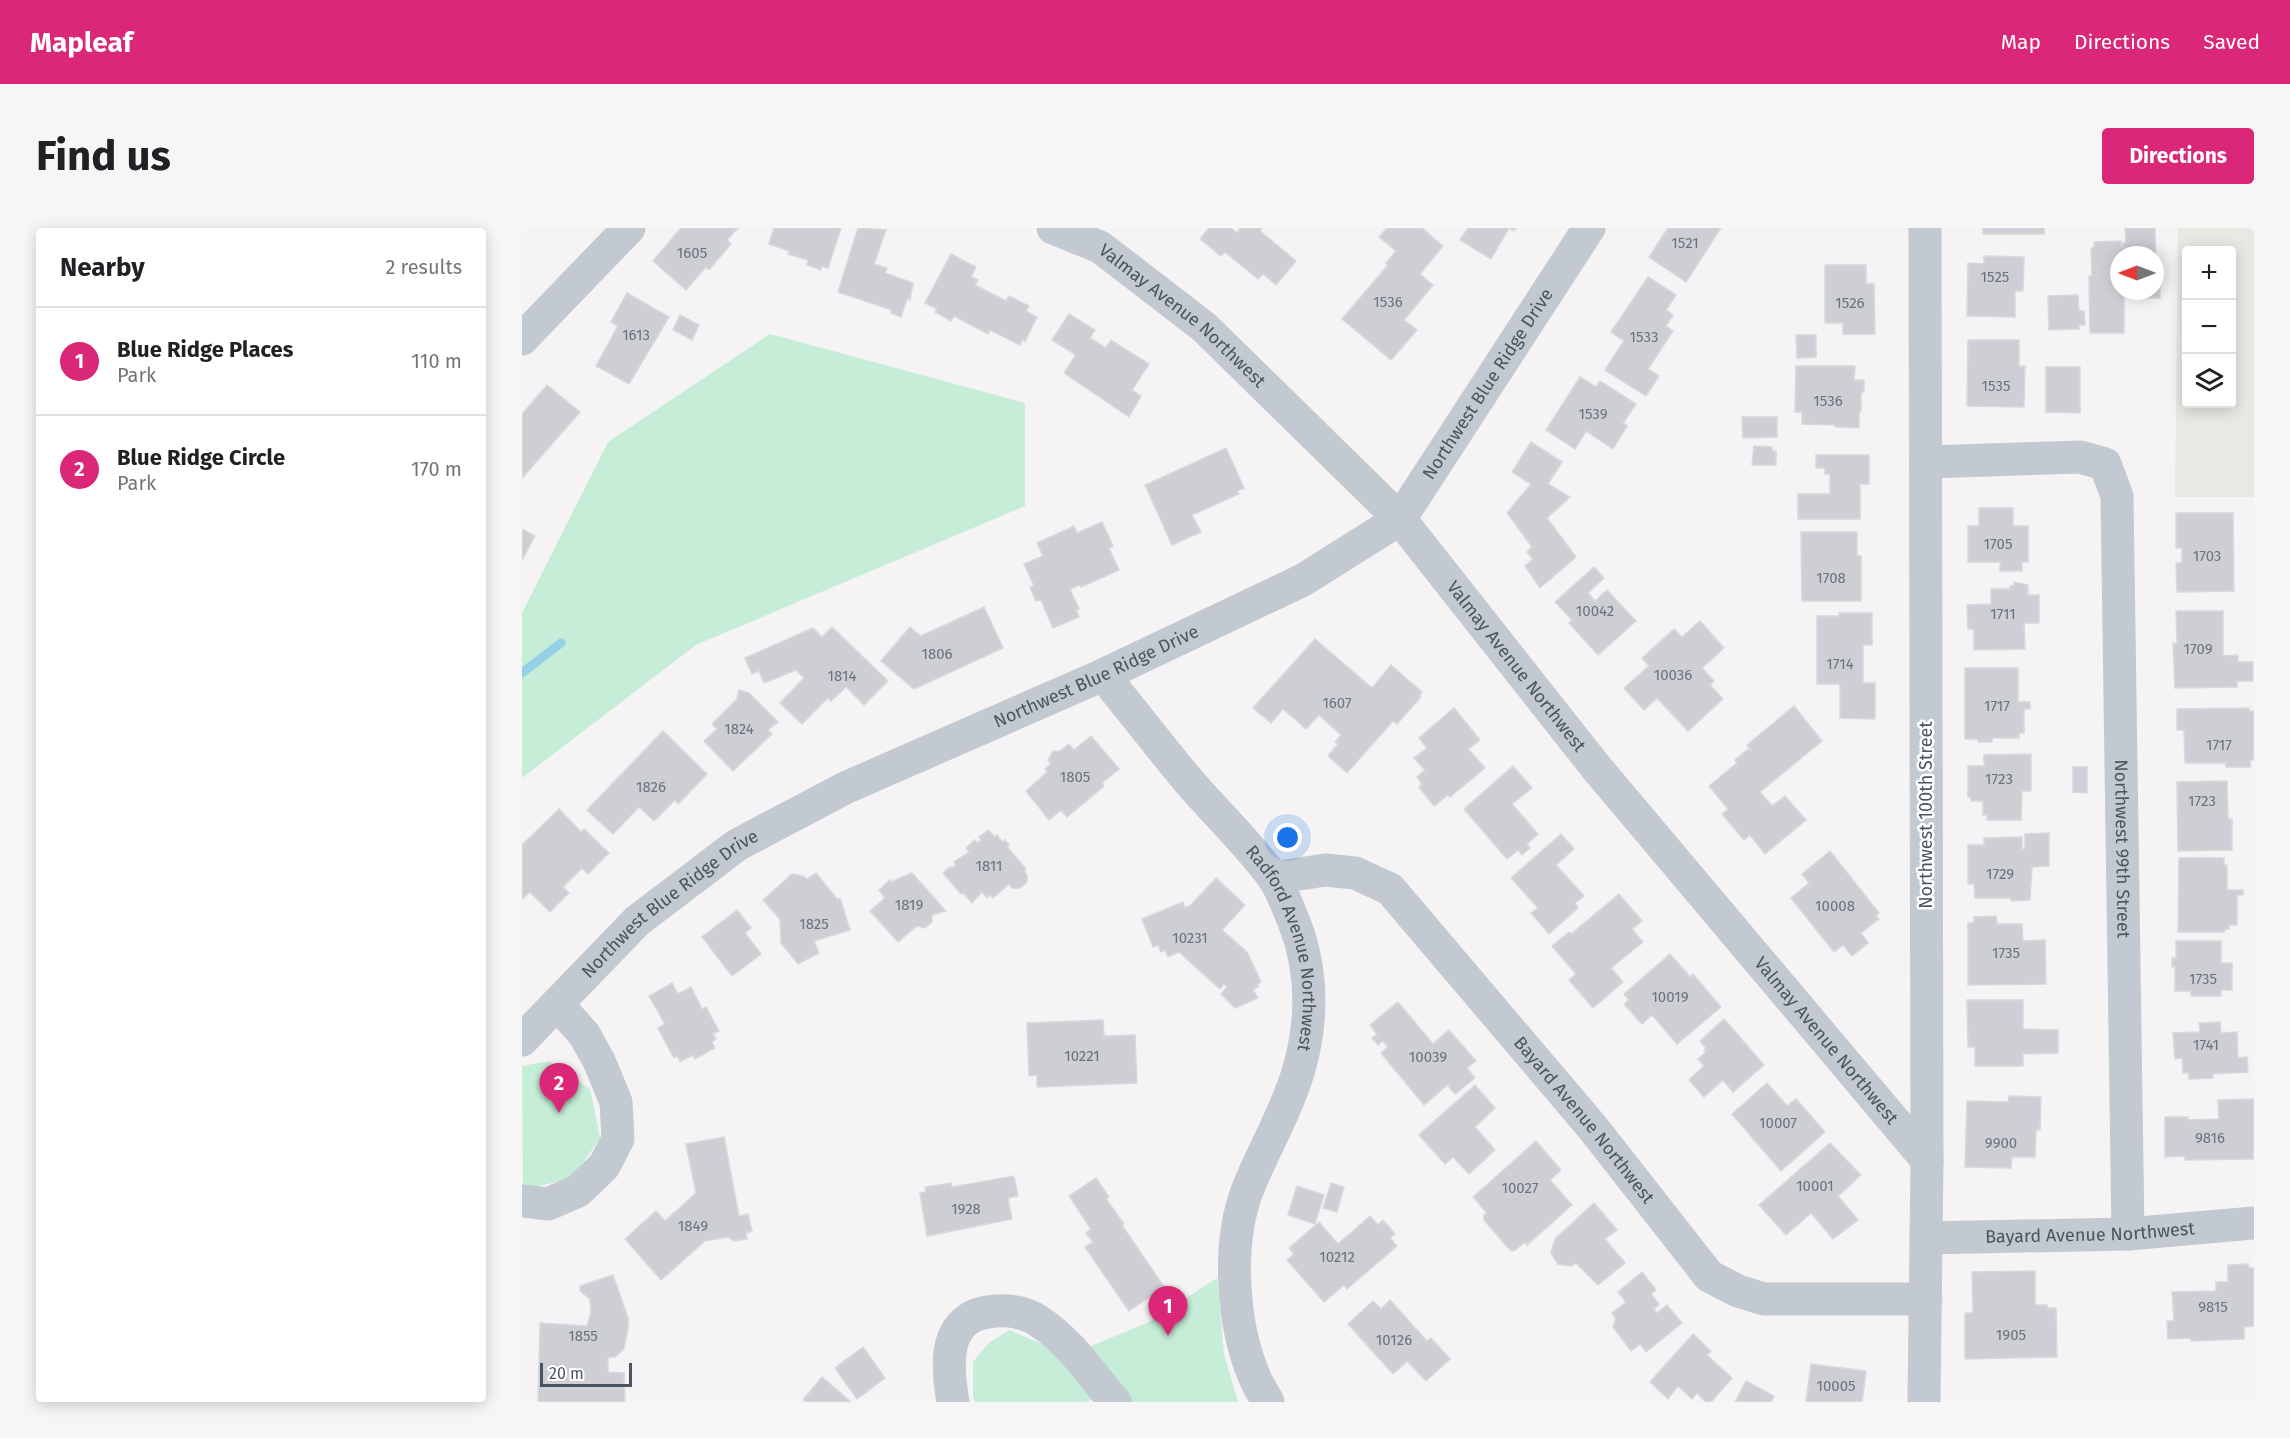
<!DOCTYPE html>
<html lang="en">
<head>
<meta charset="utf-8">
<style>
	body { margin:0; font-family:"Fira Sans",sans-serif; background:#f6f6f6; color:#202124 }
	.controls { position:absolute; right:18px; top:18px; display:grid; overflow:hidden; border-radius:6px; box-shadow:0 3px 15px #0003 }
	.controls button { width:54px; height:54px; display:grid; place-items:center; padding:0; border:0; border-bottom:2px solid #e0e0e0; background:#fff; color:#202124; font:30px sans-serif }
	.compass { position:absolute; left:1588px; top:18px; width:54px; height:54px; border-radius:50%; background:#fff; box-shadow:0 3px 15px #0003; rotate:270deg }
	.scale { position:absolute; left:18px; bottom:15px; width:92px; box-sizing:border-box; padding-left:6px; border:3px solid #4c545f; border-top:0; font-size:16px; line-height:21px; white-space:nowrap; color:#4c545f; -webkit-text-stroke:4px #fff; paint-order:stroke }
	.you { position:absolute; left:766px; top:610px; width:21px; height:21px; margin:-15px; border:4px solid #fff; border-radius:50%; background:#1a73e8; box-shadow:0 0 0 9px #1a73e833 }
	.badge { display:grid; place-items:center; width:39px; height:39px; border-radius:50%; background:#db2777; color:#fff; font-size:20px; font-weight:700 }
	.pin { position:absolute; translate:-50% -50px; filter:drop-shadow(0 2px 3px #0008) }
	.pin::after { content:''; position:absolute; top:32px; width:21px; height:18px; background:inherit; clip-path:polygon(0 0,100% 0,50% 100%) }
	.list { margin:0; padding:0; list-style:none }
	h2 { display:flex; justify-content:space-between; align-items:center; height:78px; margin:0; padding:0 24px; font-size:26px }
	h2 small { font-size:20px; font-weight:400; color:#757577 }
	.list li { display:grid; grid-template-columns:39px 1fr auto; gap:18px; align-items:center; box-sizing:border-box; height:108px; padding:0 24px; border-top:2px solid #e0e0e0 }
	.list b { display:block; font-size:22px; white-space:nowrap }
	.list p { margin:0; font-size:20px; white-space:nowrap; color:#757577 }
	.list em { font-size:20px; font-style:normal; color:#757577 }
	.icon { flex:none; width:33px; height:33px; fill:none; stroke:currentColor; stroke-width:2; stroke-linecap:round; stroke-linejoin:round }
	.map { position:relative; flex:none; width:1732px; height:1174px; overflow:hidden; border-radius:6px }
	header { display:flex; align-items:center; gap:36px; box-sizing:border-box; height:84px; padding:0 30px; background:#db2777; color:#fff }
	header strong { font-size:28px }
	nav { display:flex; gap:33px; margin-inline-start:auto; font-size:21px }
	.intro { display:flex; align-items:center; justify-content:space-between; box-sizing:border-box; height:144px; padding:0 36px }
	h1 { margin:0; font-size:42px }
	.button { padding:15px 27px; border-radius:6px; background:#db2777; color:#fff; font-size:21px; font-weight:700 }
	main { display:flex; gap:36px; padding:0 36px }
	aside { flex:1; background:#fff; border-radius:6px; box-shadow:0 3px 15px #0003 }
	.map>svg:first-child { display:block }
	.commercial { fill:#eae8e2; fill-rule:evenodd }
	.green { fill:#c6edd8 }
	.lines { fill:none; stroke-linecap:round; stroke-linejoin:round }
	.stream { stroke:#97d0e6; stroke-width:9 }
	.building { fill:#cdcfd4; stroke:#d7d9dd; stroke-width:1.5 }
	.minor { stroke:#c2c9d0; stroke-width:33 }
	.labels { text-anchor:middle; stroke-width:5; stroke-linejoin:round; paint-order:stroke }
	.number-label { font-size:15px; fill:#6c737c }
	.street-label { font-size:18px; fill:#4c545f; stroke:#fff }
</style>
</head>
<body>
<header>
<strong>Mapleaf</strong>
<nav><a>Map</a><a>Directions</a><a>Saved</a></nav>
</header>
<div class="intro"><h1>Find us</h1><a class="button">Directions</a></div>
<main>
<aside>
<h2>Nearby<small>2 results</small></h2>
<ul class="list">
<li><span class="badge">1</span><div><b>Blue Ridge Places</b><p>Park</p></div><em>110 m</em></li>
<li><span class="badge">2</span><div><b>Blue Ridge Circle</b><p>Park</p></div><em>170 m</em></li>
</ul>
</aside>
<div class="map">
<svg width="1732" height="1174" viewBox="0 0 1732 1174">
	<rect width="100%" height="100%" fill="#f5f3f3"/>
	<path class="commercial" d="M1656 0H1732V269H1653ZM1664 22H1710V176H1664Z"/>
	<g class="green">
		<polygon points="248,106 503,175 503,278 174,417 0,550 0,385 86,214"/>
		<polygon points="27,833 68,861 78,910 50,951 1,961 0,838"/>
		<polygon points="695,1050 702,1126 716,1174 599,1174 586,1166 564,1174 453,1174 451,1168 451,1134 467,1115 487,1102 522,1117 567,1119 627,1094"/>
	</g>
	<g class="lines">
		<polyline class="stream" points="0,445 39,415"/>
	</g>
	<g class="building">
		<polygon points="159,0 216,0 205,12 209,16 187,42 184,39 164,62 131,33"/>
		<polygon points="252,0 319,0 306,40 300,38 299,42 285,37 286,32 266,26 267,23 247,16"/>
		<polygon points="336,0 364,2 352,36 365,40 363,45 391,55 388,72 385,71 379,89 369,85 370,82 316,64"/>
		<polygon points="687,0 709,0 715,5 718,1 717,0 740,0 738,3 774,33 754,57 741,46 736,51 703,24 699,28 678,11"/>
		<polygon points="865,0 900,0 921,18 898,46 911,57 882,92 895,102 869,132 820,91 866,37 864,35 874,23 857,9"/>
		<polygon points="946,0 995,0 992,3 987,0 969,31 938,12"/>
		<polygon points="1146,0 1199,0 1164,54 1127,29"/>
		<rect x="1461" y="0" width="61" height="6"/>
		<polygon points="1603,0 1633,0 1634,55 1638,54 1638,70 1605,70 1605,63 1633,63 1633,27 1597,27 1597,63 1602,63 1602,105 1568,105 1567,48 1570,48 1569,20 1572,20 1572,14 1599,13 1599,19 1601,19 1601,15 1604,15"/>
		<polygon points="429,26 454,39 449,49 456,52 453,57 484,73 487,68 507,78 504,83 515,89 503,113 500,112 498,117 468,102 466,106 432,88 429,93 413,84 415,81 403,75"/>
		<polygon points="1462,28 1502,29 1501,63 1493,63 1493,89 1445,88 1446,35 1462,36"/>
		<polygon points="1303,37 1344,37 1344,56 1352,56 1353,106 1321,106 1321,95 1303,95"/>
		<polygon points="1126,49 1154,67 1144,82 1151,87 1144,98 1151,103 1126,141 1137,148 1124,168 1083,142 1102,113 1089,104"/>
		<polygon points="105,65 147,89 107,156 74,138 96,98 89,94"/>
		<polygon points="1556,67 1557,83 1562,83 1563,97 1557,97 1557,101 1527,102 1526,68"/>
		<polygon points="547,86 573,102 568,110 584,120 589,112 627,136 610,162 619,168 607,189 542,145 554,127 530,112"/>
		<polygon points="158,87 177,97 170,112 151,102"/>
		<polygon points="1274,107 1294,107 1294,129 1275,130"/>
		<polygon points="1446,112 1497,112 1497,138 1503,138 1502,179 1445,178"/>
		<polygon points="1274,138 1333,138 1332,152 1342,152 1342,164 1339,164 1339,183 1337,185 1337,200 1313,199 1313,197 1280,196 1280,184 1273,184"/>
		<polygon points="1524,139 1558,139 1558,185 1524,184"/>
		<polygon points="1058,149 1074,159 1078,153 1114,176 1101,195 1105,198 1091,221 1064,203 1053,221 1024,202"/>
		<polygon points="25,157 58,184 0,250 0,186"/>
		<polygon points="1220,189 1255,189 1255,209 1221,210"/>
		<polygon points="1009,214 1040,234 1026,256 1048,269 1025,290 1054,329 1018,360 1003,338 1011,331 1005,324 1010,319 985,285 1009,256 990,244"/>
		<polygon points="1232,218 1250,219 1250,223 1254,223 1254,237 1230,237"/>
		<polygon points="704,220 722,260 715,263 717,266 670,287 679,304 650,317 623,257"/>
		<polygon points="1294,227 1347,227 1347,256 1338,256 1338,291 1276,291 1276,266 1308,266 1308,246 1303,246 1303,240 1294,240"/>
		<polygon points="1457,280 1491,280 1491,298 1506,298 1506,334 1500,334 1500,343 1478,343 1478,334 1446,334 1446,298 1457,298"/>
		<polygon points="1654,285 1711,285 1712,363 1655,364 1654,335 1660,335 1660,320 1654,320"/>
		<polygon points="580,294 591,318 587,320 597,342 559,359 558,357 548,361 557,381 554,382 557,389 531,400 519,372 514,373 508,359 512,358 502,336 521,328 515,315 552,298 555,305"/>
		<polygon points="0,301 13,308 0,332"/>
		<polygon points="1279,304 1335,304 1335,328 1339,328 1339,373 1280,373"/>
		<polygon points="1072,339 1082,350 1066,365 1073,373 1085,362 1114,393 1076,427 1047,395 1050,392 1033,374"/>
		<polygon points="1492,354 1506,357 1506,367 1517,367 1517,395 1502,395 1503,421 1452,422 1452,401 1446,401 1445,377 1469,376 1469,361 1488,361 1488,358 1492,358"/>
		<polygon points="462,379 481,420 392,461 359,433 388,399 399,408"/>
		<polygon points="1654,383 1701,383 1701,428 1716,427 1716,434 1731,434 1731,453 1715,453 1715,459 1653,460 1651,415 1655,415"/>
		<polygon points="1317,385 1350,385 1350,417 1341,417 1341,455 1353,455 1353,491 1318,490 1318,456 1295,456 1295,388 1317,388"/>
		<polygon points="1178,393 1202,420 1180,440 1192,453 1188,457 1201,471 1166,503 1135,470 1122,482 1102,460 1127,438 1120,430 1152,401 1160,409"/>
		<polygon points="310,399 366,453 342,477 324,459 309,473 306,470 280,496 258,475 282,450 274,442 242,455 237,443 230,446 223,430 291,400 300,409"/>
		<polygon points="793,411 850,460 869,437 900,464 897,468 899,469 875,496 871,493 825,545 806,528 816,516 813,514 819,507 797,487 784,501 761,481 749,495 731,480"/>
		<polygon points="1443,440 1496,440 1496,474 1508,474 1508,481 1502,481 1502,505 1497,505 1497,510 1470,510 1470,514 1456,514 1456,511 1443,511"/>
		<polygon points="217,462 227,465 256,494 246,502 250,506 211,543 182,513 195,501 190,496 215,471"/>
		<polygon points="1272,478 1300,513 1238,564 1250,578 1263,568 1284,592 1243,626 1228,607 1222,612 1200,586 1206,581 1187,558 1215,535 1213,532 1226,521 1230,523 1225,517"/>
		<polygon points="932,480 958,512 946,521 963,540 928,569 926,567 912,578 897,559 900,556 895,549 903,542 892,530 905,520 897,510"/>
		<polygon points="1727,480 1727,483 1732,483 1732,532 1728,532 1728,539 1704,539 1704,535 1663,535 1662,502 1655,502 1655,481"/>
		<polygon points="141,503 185,546 156,576 153,572 132,593 117,579 91,606 65,582"/>
		<polygon points="569,508 597,541 580,555 582,558 545,589 539,582 527,592 504,563 525,544 523,541 529,536 526,532 531,523 538,523 547,516 552,522"/>
		<polygon points="1509,526 1509,563 1500,563 1499,592 1465,592 1465,587 1461,587 1461,573 1449,573 1449,569 1446,569 1446,538 1462,538 1462,527"/>
		<polygon points="991,538 1010,560 990,576 1016,606 1005,616 1008,620 1000,627 996,622 985,631 942,581"/>
		<polygon points="1551,539 1565,539 1565,565 1551,564"/>
		<polygon points="1705,553 1706,591 1710,591 1710,622 1656,623 1655,554"/>
		<polygon points="37,581 59,604 62,601 87,625 66,646 60,640 41,659 47,665 28,684 8,664 0,671 0,617"/>
		<polygon points="466,602 473,609 475,607 480,614 483,612 487,617 485,619 504,641 502,643 505,647 505,654 498,660 490,660 487,656 471,670 468,667 465,670 460,664 450,675 441,665 439,666 421,645 428,639 430,640 434,637 432,634 447,624 444,620 453,612 455,615 459,612 457,609"/>
		<polygon points="1527,605 1527,638 1510,639 1508,672 1489,673 1489,670 1453,670 1452,656 1446,656 1446,617 1462,617 1462,610 1500,609 1500,621 1503,621 1503,606"/>
		<polygon points="1039,606 1052,621 1034,637 1062,668 1053,675 1056,680 1027,706 1009,685 1016,680 989,650"/>
		<polygon points="1308,623 1357,685 1354,688 1357,691 1339,705 1346,715 1330,728 1321,717 1312,724 1269,670 1287,655 1280,646"/>
		<polygon points="1657,630 1702,630 1702,637 1705,637 1705,662 1721,662 1721,667 1715,667 1715,697 1707,697 1707,701 1703,701 1702,704 1656,704"/>
		<polygon points="294,645 315,671 318,670 328,702 292,713 297,725 276,736 259,715 258,691 241,672 270,646 281,648 285,651"/>
		<polygon points="390,645 424,683 410,687 410,694 403,700 395,698 376,714 348,683 363,670 357,662 368,652 369,654"/>
		<polygon points="694,650 723,677 700,702 725,724 739,754 735,756 737,758 731,762 736,770 713,780 699,766 705,759 702,756 698,761 657,724 646,729 643,722 639,724 636,717 631,719 620,691 661,674 663,680 669,677"/>
		<polygon points="1097,666 1120,693 1110,701 1121,714 1089,740 1101,754 1071,780 1047,752 1054,746 1030,718 1047,704 1049,706"/>
		<polygon points="215,682 229,700 223,705 239,726 210,748 180,709"/>
		<polygon points="1474,688 1475,696 1500,696 1501,713 1523,712 1524,756 1446,757 1446,695 1452,695 1452,689"/>
		<polygon points="1654,713 1699,713 1699,735 1710,735 1710,762 1699,762 1699,768 1669,768 1669,763 1653,763 1653,739 1650,739 1650,730 1654,730"/>
		<polygon points="1148,726 1168,749 1171,746 1199,779 1155,816 1130,787 1120,796 1102,776 1107,772 1102,766"/>
		<polygon points="150,755 156,766 169,759 180,781 184,779 197,803 191,806 194,811 190,814 193,820 173,831 171,827 158,834 155,828 152,830 136,800 143,796 127,768"/>
		<polygon points="1445,772 1501,772 1501,801 1536,802 1536,825 1501,826 1501,838 1453,838 1453,819 1446,819"/>
		<polygon points="876,774 911,816 927,802 954,833 945,840 953,850 933,866 927,859 928,855 902,877 859,825 866,819 861,813 856,817 850,810 855,806 848,797"/>
		<polygon points="1202,791 1242,837 1211,864 1201,852 1182,869 1167,852 1182,838 1176,831 1184,824 1182,822 1184,820 1178,813"/>
		<polygon points="581,792 582,808 613,807 615,855 515,859 515,847 507,848 505,795"/>
		<polygon points="1698,794 1699,805 1715,804 1716,830 1725,829 1726,844 1691,846 1691,850 1667,851 1667,845 1661,845 1660,830 1653,831 1651,805 1678,804 1677,795"/>
		<polygon points="1245,855 1265,878 1274,871 1303,904 1259,943 1210,886"/>
		<polygon points="953,857 973,880 953,899 973,922 947,946 931,929 923,936 897,907"/>
		<polygon points="1487,868 1519,869 1518,902 1514,902 1513,929 1490,929 1489,940 1443,939 1445,873 1486,874"/>
		<polygon points="1732,871 1732,931 1663,932 1663,928 1643,929 1643,889 1666,889 1666,892 1697,891 1696,872"/>
		<polygon points="202,909 217,988 226,986 230,1003 224,1005 225,1011 212,1013 206,1009 183,1013 139,1052 103,1011 134,983 143,993 174,965 164,916"/>
		<polygon points="1014,913 1039,942 1028,952 1050,977 1005,1017 1003,1014 992,1023 988,1022 962,992 962,987 965,985 951,969"/>
		<polygon points="1308,915 1339,947 1316,968 1336,992 1311,1011 1289,985 1264,1007 1237,977"/>
		<polygon points="492,948 496,968 486,970 490,991 405,1008 398,965 404,964 403,959 429,955 430,959"/>
		<polygon points="574,950 587,969 584,971 602,996 600,997 642,1059 607,1083 563,1019 571,1014 564,1005 569,1001 547,968"/>
		<polygon points="809,955 822,959 815,984 801,980"/>
		<polygon points="775,958 802,967 793,996 766,987"/>
		<polygon points="1072,975 1095,1002 1083,1011 1103,1035 1076,1057 1054,1035 1049,1038 1036,1036 1029,1025 1033,1011"/>
		<polygon points="848,988 856,997 861,992 873,1006 868,1010 875,1018 825,1061 822,1057 802,1074 765,1032 772,1026 767,1020 797,994 816,1016"/>
		<polygon points="1726,1036 1727,1040 1732,1040 1732,1098 1722,1099 1722,1111 1669,1113 1669,1110 1646,1111 1645,1093 1652,1093 1650,1064 1694,1063 1694,1054 1706,1054 1706,1037"/>
		<polygon points="1513,1043 1513,1077 1525,1077 1525,1080 1534,1080 1535,1129 1443,1131 1443,1085 1451,1085 1450,1044"/>
		<polygon points="1120,1044 1134,1062 1129,1066 1137,1076 1132,1081 1135,1085 1145,1077 1160,1095 1124,1124 1118,1116 1109,1123 1091,1099 1094,1090 1090,1085 1104,1074 1096,1064"/>
		<polygon points="91,1047 106,1090 106,1101 102,1121 93,1129 86,1129 86,1144 102,1145 103,1174 16,1174 18,1095 65,1098 69,1085 68,1071 58,1063 58,1058"/>
		<polygon points="868,1072 905,1113 909,1110 928,1131 904,1153 885,1133 871,1146 826,1096 851,1073 859,1081"/>
		<polygon points="1171,1106 1189,1123 1185,1127 1210,1150 1189,1174 1184,1174 1175,1165 1170,1171 1156,1158 1146,1171 1128,1154"/>
		<polygon points="341,1119 363,1150 335,1171 313,1140"/>
		<polygon points="1289,1136 1344,1143 1340,1174 1284,1174"/>
		<polygon points="300,1149 329,1174 284,1174 281,1172"/>
		<polygon points="1224,1153 1252,1168 1249,1174 1213,1174"/>
	</g>
	<g class="lines">
		<g class="minor">
			<path id="s1" d="M531 0 578 19 682 99 878 291 1073 538 1405 932"/>
			<polyline points="0,111 107,0"/>
			<path id="s2" d="M1404 234 1558 229 1583 236 1595 268 1606 1006"/>
			<path id="s3" d="M581 447C609 481 636 516 664 550 692 583 725 614 751 649 760 662 766 680 772 694 795 752 790 815 766 872 754 902 737 932 725 963 705 1017 710 1097 733 1150 736 1158 742 1166 746 1174"/>
			<path id="s4" d="M752 650 803 642 833 645 868 661 1071 900 1187 1048 1216 1063 1242 1071H1404"/>
			<path id="s5" d="M0 812 115 693 215 617 323 560 581 447 781 352 878 291 1067 0"/>
			<polyline points="0,973 26,976 56,963 82,938 96,911 94,874 77,833 62,806 35,776"/>
			<path id="s6" d="M1404 1010 1606 1006 1732 995"/>
			<path d="M431 1174C424 1134 421 1086 474 1083 490 1082 505 1085 518 1094 549 1115 569 1146 593 1174"/>
			<polyline points="1402,1174 1405,932 1403,0"/>
		</g>
	</g>
	<g class="labels">
		<g class="number-label">
			<text x="1163" y="20">1521</text>
			<text x="170" y="30">1605</text>
			<text x="1473" y="54">1525</text>
			<text x="866" y="79">1536</text>
			<text x="1328" y="80">1526</text>
			<text x="114" y="112">1613</text>
			<text x="1122" y="114">1533</text>
			<text x="1474" y="163">1535</text>
			<text x="1306" y="178">1536</text>
			<text x="1071" y="191">1539</text>
			<text x="1476" y="321">1705</text>
			<text x="1685" y="333">1703</text>
			<text x="1309" y="355">1708</text>
			<text x="1073" y="388">10042</text>
			<text x="1481" y="391">1711</text>
			<text x="1676" y="426">1709</text>
			<text x="415" y="431">1806</text>
			<text x="1318" y="441">1714</text>
			<text x="1151" y="452">10036</text>
			<text x="320" y="453">1814</text>
			<text x="815" y="480">1607</text>
			<text x="1475" y="483">1717</text>
			<text x="217" y="506">1824</text>
			<text x="1697" y="522">1717</text>
			<text x="553" y="554">1805</text>
			<text x="1477" y="556">1723</text>
			<text x="129" y="564">1826</text>
			<text x="1680" y="578">1723</text>
			<text x="467" y="643">1811</text>
			<text x="1478" y="651">1729</text>
			<text x="387" y="682">1819</text>
			<text x="1313" y="683">10008</text>
			<text x="292" y="701">1825</text>
			<text x="668" y="715">10231</text>
			<text x="1484" y="730">1735</text>
			<text x="1681" y="756">1735</text>
			<text x="1148" y="774">10019</text>
			<text x="1684" y="822">1741</text>
			<text x="560" y="833">10221</text>
			<text x="906" y="834">10039</text>
			<text x="1256" y="900">10007</text>
			<text x="1688" y="915">9816</text>
			<text x="1479" y="920">9900</text>
			<text x="1293" y="963">10001</text>
			<text x="998" y="965">10027</text>
			<text x="444" y="986">1928</text>
			<text x="171" y="1003">1849</text>
			<text x="815" y="1034">10212</text>
			<text x="1691" y="1084">9815</text>
			<text x="1489" y="1112">1905</text>
			<text x="61" y="1113">1855</text>
			<text x="872" y="1117">10126</text>
			<text x="1314" y="1163">10005</text>
		</g>
		<g class="street-label">
			<text dy="6" stroke="none"><textPath href="#s1" startOffset="158">Valmay Avenue Northwest</textPath></text>
			<text dy="6" stroke="none"><textPath href="#s5" startOffset="1192">Northwest Blue Ridge Drive</textPath></text>
			<text dy="6" stroke="none"><textPath href="#s1" startOffset="644">Valmay Avenue Northwest</textPath></text>
			<text dy="6" stroke="none"><textPath href="#s5" startOffset="688">Northwest Blue Ridge Drive</textPath></text>
			<text transform="translate(1404 587) rotate(-90)" y="6">Northwest 100th Street</text>
			<text dy="6" stroke="none"><textPath href="#s2" startOffset="567">Northwest 99th Street</textPath></text>
			<text dy="6" stroke="none"><textPath href="#s5" startOffset="202">Northwest Blue Ridge Drive</textPath></text>
			<text dy="6" stroke="none"><textPath href="#s3" startOffset="336">Radford Avenue Northwest</textPath></text>
			<text dy="6" stroke="none"><textPath href="#s1" startOffset="1130">Valmay Avenue Northwest</textPath></text>
			<text dy="6" stroke="none"><textPath href="#s4" startOffset="422">Bayard Avenue Northwest</textPath></text>
			<text dy="6" stroke="none"><textPath href="#s6" startOffset="164">Bayard Avenue Northwest</textPath></text>
		</g>
	</g>
</svg>
<div class="controls">
<button>+</button>
<button>−</button>
<button><svg class="icon" aria-label="layers" viewBox="0 0 24 24"><path d="M12 4l9 5-9 5-9-5zM3 14l9 5 9-5"/></svg></button>
</div>
<svg class="compass" viewBox="-18 -18 36 36"><path d="M0-13l5 13h-10z" fill="#e53935"/><path d="M0 13l5-13h-10z" fill="#757577"/></svg>
<div class="scale">20 m</div>
<div class="you"></div>
<div class="pin badge" style="left:646px;top:1108px">1</div>
<div class="pin badge" style="left:37px;top:885px">2</div>
</div>
</main>
</body>
</html>
